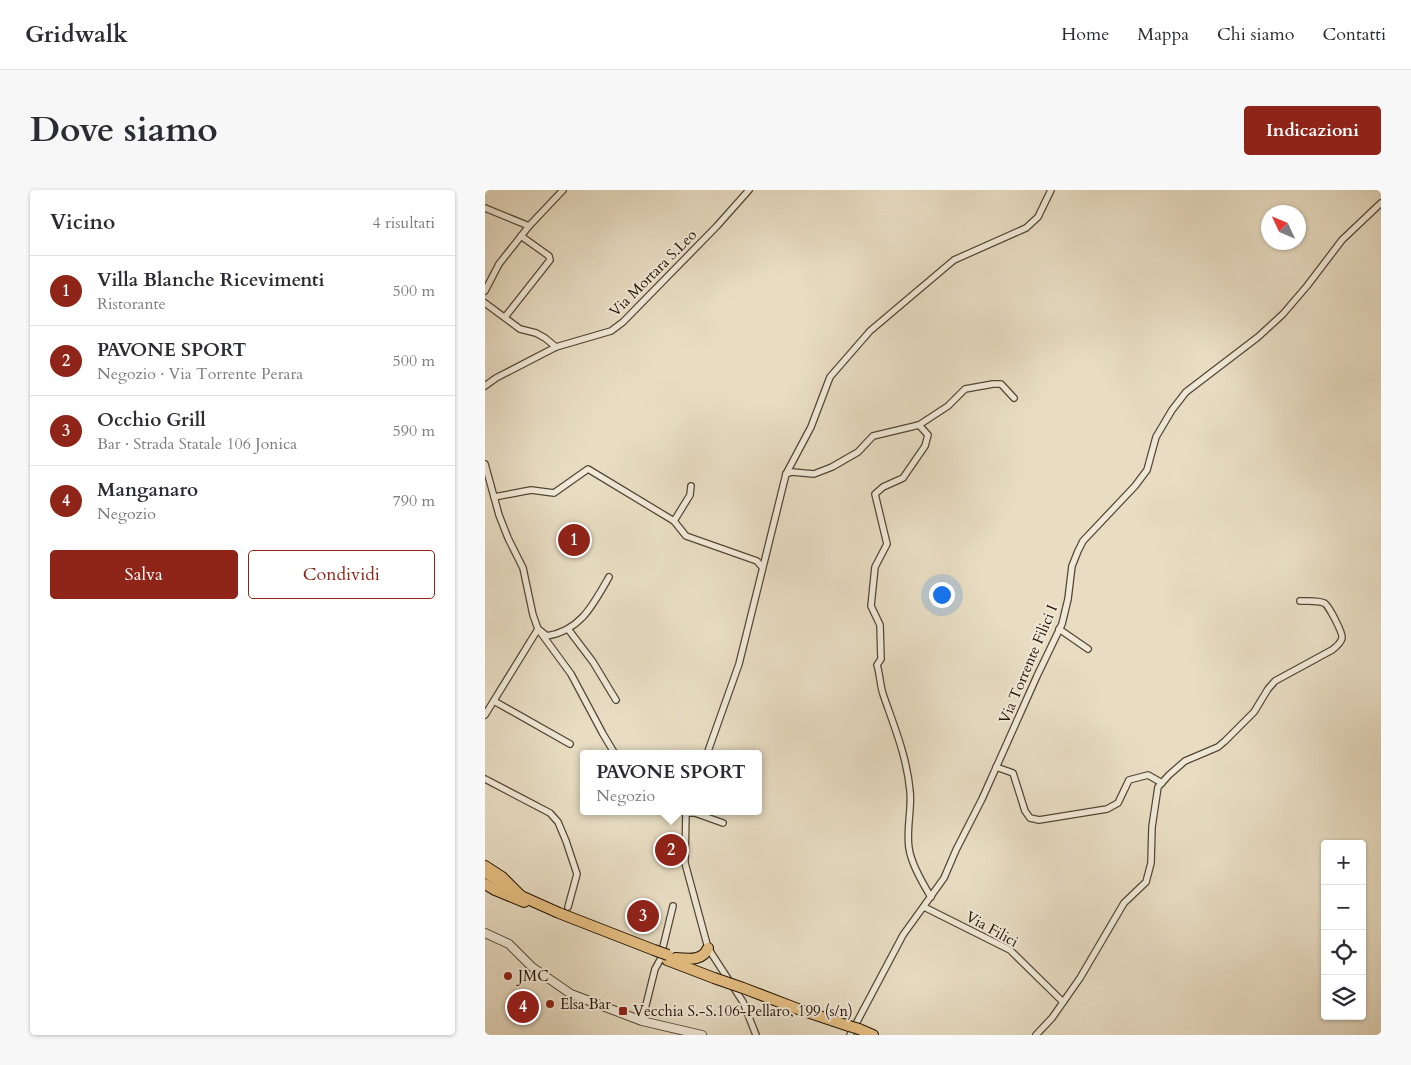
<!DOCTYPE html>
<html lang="it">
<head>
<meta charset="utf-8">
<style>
	body { margin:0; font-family:Cardo,serif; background:#f7f7f7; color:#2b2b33 }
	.controls { position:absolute; right:15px; bottom:15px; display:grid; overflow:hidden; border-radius:5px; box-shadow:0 1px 4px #0004 }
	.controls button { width:45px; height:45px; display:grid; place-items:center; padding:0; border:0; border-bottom:1px solid #e1e1e2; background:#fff; color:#2b2b33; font:25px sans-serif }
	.compass { position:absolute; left:776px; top:15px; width:45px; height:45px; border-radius:50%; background:#fff; box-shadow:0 1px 4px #0004; rotate:314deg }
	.you { position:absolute; left:456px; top:404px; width:18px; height:18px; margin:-12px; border:4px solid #fff; border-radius:50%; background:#1a73e8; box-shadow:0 0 0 8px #1a73e833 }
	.badge { display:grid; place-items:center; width:32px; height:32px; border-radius:50%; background:#8f2418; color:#fff; font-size:16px; font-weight:700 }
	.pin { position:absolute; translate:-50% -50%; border:2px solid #fff; box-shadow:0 1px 5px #0006 }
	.popup { position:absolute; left:95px; top:560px; width:182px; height:65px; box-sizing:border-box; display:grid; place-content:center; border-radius:5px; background:#fff; filter:drop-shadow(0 1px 4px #0005); font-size:16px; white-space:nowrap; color:#7c7c81 }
	.popup b { font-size:19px; color:#2b2b33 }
	.popup::after { content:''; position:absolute; left:50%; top:100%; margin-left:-10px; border:10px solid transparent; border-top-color:#fff }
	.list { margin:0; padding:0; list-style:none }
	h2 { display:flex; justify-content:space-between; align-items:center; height:65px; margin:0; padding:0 20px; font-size:21px }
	h2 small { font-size:16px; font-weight:400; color:#7c7c81 }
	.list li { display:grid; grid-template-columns:32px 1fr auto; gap:15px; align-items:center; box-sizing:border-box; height:70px; padding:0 20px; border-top:1px solid #e1e1e2 }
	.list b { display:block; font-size:19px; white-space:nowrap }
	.list p { margin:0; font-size:16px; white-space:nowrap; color:#7c7c81 }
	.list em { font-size:16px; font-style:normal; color:#7c7c81 }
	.actions { display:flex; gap:10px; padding:15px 20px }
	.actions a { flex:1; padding:11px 0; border:1px solid #8f2418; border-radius:5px; text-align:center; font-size:18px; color:#8f2418 }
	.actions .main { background:#8f2418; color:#fff }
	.icon { flex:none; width:28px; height:28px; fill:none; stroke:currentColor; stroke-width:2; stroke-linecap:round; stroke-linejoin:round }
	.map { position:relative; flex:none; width:896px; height:845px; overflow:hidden; border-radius:5px }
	header { display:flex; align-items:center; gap:30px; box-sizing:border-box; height:70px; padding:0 25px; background:#fff; border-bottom:1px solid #e1e1e2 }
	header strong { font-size:24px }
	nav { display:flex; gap:28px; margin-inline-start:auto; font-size:18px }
	.intro { display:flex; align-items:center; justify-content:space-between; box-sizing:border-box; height:120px; padding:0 30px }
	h1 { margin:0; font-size:35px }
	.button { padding:12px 22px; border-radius:5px; background:#8f2418; color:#fff; font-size:18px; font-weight:700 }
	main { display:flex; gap:30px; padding:0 30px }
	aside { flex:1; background:#fff; border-radius:5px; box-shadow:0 1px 4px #0004 }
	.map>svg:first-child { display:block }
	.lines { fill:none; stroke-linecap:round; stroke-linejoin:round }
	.minor-casing { stroke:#544634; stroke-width:8 }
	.tertiary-casing { stroke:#544634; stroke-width:10 }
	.primary-casing { stroke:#231304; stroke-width:12 }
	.trunk-casing { stroke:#231304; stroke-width:12 }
	.minor { stroke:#f0e9d8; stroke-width:5.5 }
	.tertiary { stroke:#f0e9d8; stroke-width:8 }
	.primary { stroke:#e4be82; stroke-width:10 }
	.trunk { stroke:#e4be82; stroke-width:10 }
	.primary-bridge-casing { stroke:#231304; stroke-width:12; stroke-linecap:butt }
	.primary-bridge { stroke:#e4be82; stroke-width:10 }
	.poi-dot { fill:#8f2418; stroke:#f0e9d8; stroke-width:2 }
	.labels { text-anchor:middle; stroke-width:4; stroke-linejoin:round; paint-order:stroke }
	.street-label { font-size:15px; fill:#231304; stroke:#f0e9d8 }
	.poi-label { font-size:15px; fill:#231304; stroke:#f0e9d8; text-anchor:start }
</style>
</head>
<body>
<header>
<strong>Gridwalk</strong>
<nav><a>Home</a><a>Mappa</a><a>Chi siamo</a><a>Contatti</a></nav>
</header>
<div class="intro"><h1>Dove siamo</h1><a class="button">Indicazioni</a></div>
<main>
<aside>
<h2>Vicino<small>4 risultati</small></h2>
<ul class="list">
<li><span class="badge">1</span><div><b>Villa Blanche Ricevimenti</b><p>Ristorante</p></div><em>500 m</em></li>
<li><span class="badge">2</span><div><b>PAVONE SPORT</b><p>Negozio · Via Torrente Perara</p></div><em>500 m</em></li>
<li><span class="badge">3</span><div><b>Occhio Grill</b><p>Bar · Strada Statale 106 Jonica</p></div><em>590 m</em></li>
<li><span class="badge">4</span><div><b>Manganaro</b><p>Negozio</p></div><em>790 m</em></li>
</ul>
<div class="actions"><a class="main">Salva</a><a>Condividi</a></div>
</aside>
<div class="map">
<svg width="896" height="845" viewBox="0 0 896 845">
	<rect width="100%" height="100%" fill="#e8ddc3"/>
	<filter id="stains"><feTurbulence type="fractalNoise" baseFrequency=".004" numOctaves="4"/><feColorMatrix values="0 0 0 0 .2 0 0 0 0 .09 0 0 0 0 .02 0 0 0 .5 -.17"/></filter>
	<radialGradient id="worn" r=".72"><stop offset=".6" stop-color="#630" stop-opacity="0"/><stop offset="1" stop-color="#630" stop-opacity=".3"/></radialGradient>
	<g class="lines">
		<g class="minor-casing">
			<g id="minor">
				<polyline points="0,18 44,36"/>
				<polyline points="0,101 14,74 44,36 78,0"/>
				<polyline points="0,113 35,139 51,143 60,148 71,157"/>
				<polyline points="20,127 65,70 64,66 36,46"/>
				<polyline points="0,196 11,188 71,157 126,141 138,132 232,36 264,0"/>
				<path d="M434 235 443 245 440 256 418 288 398 297 390 304 402 354 390 377 386 416 395 435 396 469 392 475C395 484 395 495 398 504 409 536 422 567 425 601 427 619 421 640 424 658 426 674 438 694 446 707"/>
				<polyline points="0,274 14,325 23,348 38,378 48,425 53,439 86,484 118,544 130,564"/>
				<polyline points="301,284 307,282 329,284 347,277 373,262 388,246 434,235 463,216 480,199 508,194 516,194 529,208"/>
				<polyline points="9,307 46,300 69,303 103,279 189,331 201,346 272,371 277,377"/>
				<polyline points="189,331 205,305 206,296"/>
				<polyline points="83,439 108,472 131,510"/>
				<polyline points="574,439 603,459"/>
				<polyline points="9,511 85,554"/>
				<path d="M0 525 53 439 62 446C96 440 108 415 124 387"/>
				<polyline points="222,564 254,474 301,284 326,237 345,187 385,141 469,70 541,38 553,27 566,0"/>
				<polyline points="511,577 528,583 540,621 545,628 554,630 622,619 633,613 644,590 663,585 677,593"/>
				<polyline points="0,589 65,623 73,632 81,651 92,684 83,717"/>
				<polyline points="198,621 200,623 210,623 238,633"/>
				<polyline points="201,621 200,673 223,758 258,812 271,845"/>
				<polyline points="439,717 525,760 578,812"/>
				<polyline points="177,761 188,716"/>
				<polyline points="157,831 170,779 175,770"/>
				<polyline points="365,845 418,745 459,688 471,660 497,609 552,486 577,434 583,409 587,376 593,361 598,351 650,296 662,280 671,247 687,220 701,202 773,147 798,124 822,96 857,50 896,13"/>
				<path d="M551 845 567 828 595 788 639 713 661 692 666 673 667 637 673 597 684 585 700 571 733 557 740 551 769 522 783 499 790 491 847 460C851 457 856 453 857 448 858 443 843 414 839 413 833 410 822 411 815 411"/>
			</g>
		</g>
		<g class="tertiary-casing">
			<polyline id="tertiary" points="0,743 24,754 47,777 86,804 157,831 217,845"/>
		</g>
		<g class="primary-casing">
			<g id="primary">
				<polyline points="0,676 17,687 36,706 74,723 169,760"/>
				<polyline points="0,694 10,700 39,712"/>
				<path d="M191 768C204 769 218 771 223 758"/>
				<polyline points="182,770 229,788"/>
				<polyline points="258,798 313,819 364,836"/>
				<polyline points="374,839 388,845"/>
			</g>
		</g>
		<g class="trunk-casing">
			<polyline id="trunk" points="0,682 36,706"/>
		</g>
		<use href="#minor" class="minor"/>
		<use href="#tertiary" class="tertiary"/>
		<use href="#primary" class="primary"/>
		<use href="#trunk" class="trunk"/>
		<g class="primary-bridge-casing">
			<g id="primary-bridge">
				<polyline points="169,760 183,765"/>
				<polyline points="229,788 258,798"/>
				<polyline points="364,836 374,839"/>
			</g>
		</g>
		<use href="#primary-bridge" class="primary-bridge"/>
	</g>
	<g class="poi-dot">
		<circle cx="23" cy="786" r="5"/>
		<circle cx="65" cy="814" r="5"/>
		<rect x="133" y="816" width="10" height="10" rx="2.5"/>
	</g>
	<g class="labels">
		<g class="street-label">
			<text transform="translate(168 83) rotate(-45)" y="5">Via Mortara S.Leo</text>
			<text transform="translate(543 474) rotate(-67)" y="5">Via Torrente Filici I</text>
			<text transform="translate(507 739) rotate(29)" y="5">Via Filici</text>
		</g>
		<g class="poi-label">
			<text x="33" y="791">JMC</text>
			<text x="75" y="819">Elsa Bar</text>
			<text x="148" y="826">Vecchia S.-S.106-Pellaro, 199 (s/n)</text>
		</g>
	</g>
	<rect width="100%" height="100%" filter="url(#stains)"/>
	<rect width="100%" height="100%" fill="url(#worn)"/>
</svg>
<div class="controls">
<button>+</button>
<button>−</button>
<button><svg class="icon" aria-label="locate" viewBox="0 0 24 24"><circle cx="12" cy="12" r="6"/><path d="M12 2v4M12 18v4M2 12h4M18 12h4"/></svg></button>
<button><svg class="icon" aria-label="layers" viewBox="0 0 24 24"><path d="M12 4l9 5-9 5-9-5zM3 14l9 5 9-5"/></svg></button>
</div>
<svg class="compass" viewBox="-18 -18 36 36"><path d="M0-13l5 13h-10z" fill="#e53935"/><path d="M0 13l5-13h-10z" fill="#7c7c81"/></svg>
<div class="you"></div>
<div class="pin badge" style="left:89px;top:350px">1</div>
<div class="pin badge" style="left:186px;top:660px">2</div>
<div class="popup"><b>PAVONE SPORT</b>Negozio</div>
<div class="pin badge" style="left:158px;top:726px">3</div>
<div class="pin badge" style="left:38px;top:817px">4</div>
</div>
</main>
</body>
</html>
